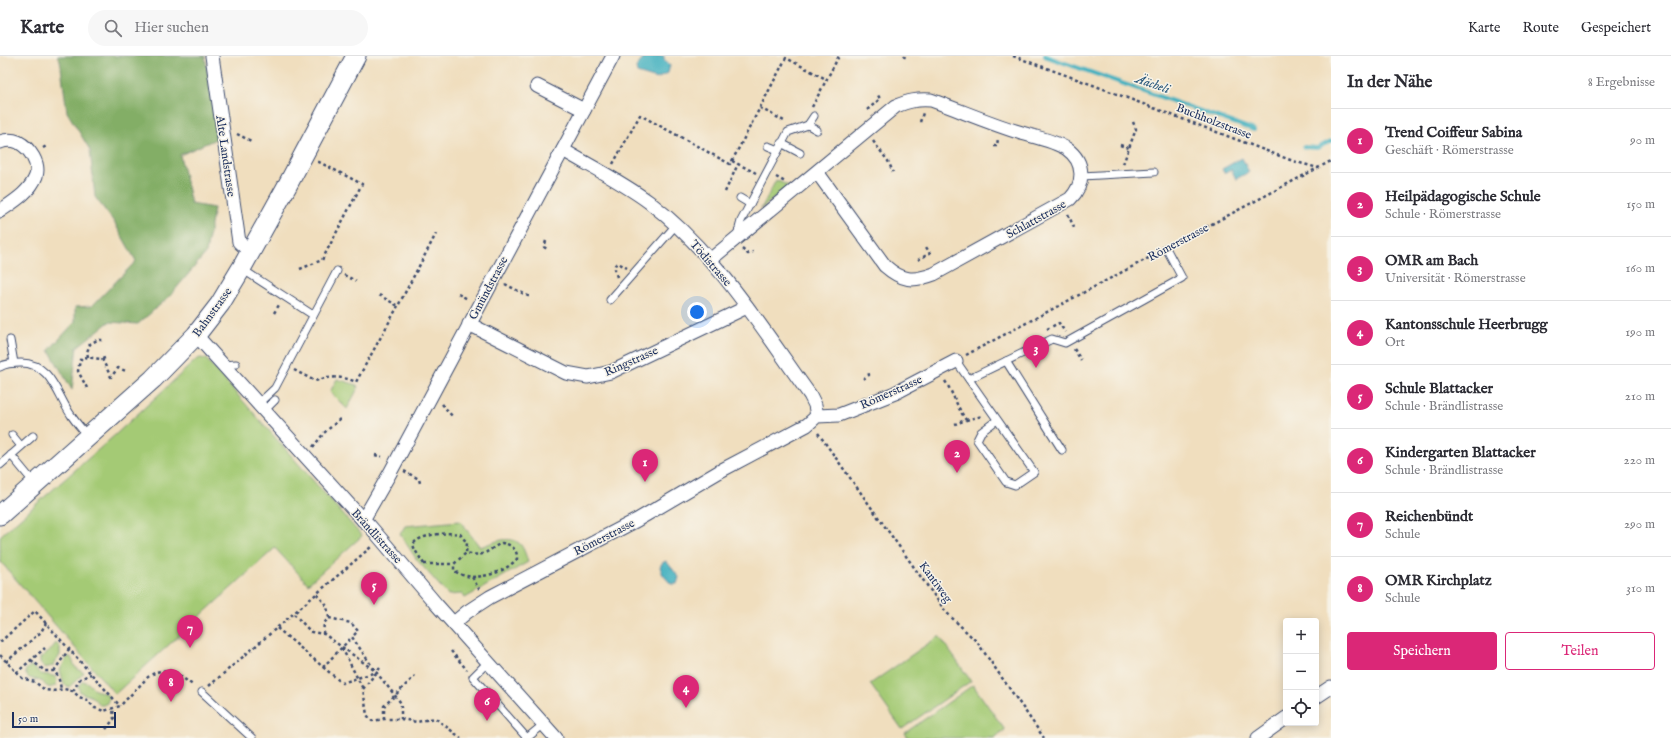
<!DOCTYPE html>
<html lang="de">
<head>
<meta charset="utf-8">
<style>
	body { margin:0; font-family:"IM FELL English",serif; background:#f7f7f7; color:#2b2b33 }
	.controls { position:absolute; right:12px; bottom:12px; display:grid; overflow:hidden; border-radius:4px; box-shadow:0 2px 10px #0003 }
	.controls button { width:36px; height:36px; display:grid; place-items:center; padding:0; border:0; border-bottom:1px solid #e1e1e2; background:#fff; color:#2b2b33; font:20px sans-serif }
	.scale { position:absolute; left:12px; bottom:10px; width:104px; box-sizing:border-box; padding-left:4px; border:2px solid #1b2f5e; border-top:0; font-size:11px; line-height:14px; white-space:nowrap; color:#1b2f5e; -webkit-text-stroke:3px #f7f3e8; paint-order:stroke }
	.you { position:absolute; left:697px; top:256px; width:14px; height:14px; margin:-10px; border:3px solid #fff; border-radius:50%; background:#1a73e8; box-shadow:0 0 0 6px #1a73e833 }
	.badge { display:grid; place-items:center; width:26px; height:26px; border-radius:50%; background:#db2777; color:#fff; font-size:13px; font-weight:700 }
	.pin { position:absolute; translate:-50% -33px; filter:drop-shadow(0 1px 2px #0008) }
	.pin::after { content:''; position:absolute; top:21px; width:14px; height:12px; background:inherit; clip-path:polygon(0 0,100% 0,50% 100%) }
	.list { margin:0; padding:0; list-style:none }
	h2 { display:flex; justify-content:space-between; align-items:center; height:52px; margin:0; padding:0 16px; font-size:17px }
	h2 small { font-size:13px; font-weight:400; color:#7c7c81 }
	.list li { display:grid; grid-template-columns:26px 1fr auto; gap:12px; align-items:center; box-sizing:border-box; height:64px; padding:0 16px; border-top:1px solid #e1e1e2 }
	.list b { display:block; font-size:15px; white-space:nowrap }
	.list p { margin:0; font-size:13px; white-space:nowrap; color:#7c7c81 }
	.list em { font-size:13px; font-style:normal; color:#7c7c81 }
	.actions { display:flex; gap:8px; padding:12px 16px }
	.actions a { flex:1; padding:9px 0; border:1px solid #db2777; border-radius:4px; text-align:center; font-size:14px; color:#db2777 }
	.actions .main { background:#db2777; color:#fff }
	.icon { flex:none; width:22px; height:22px; fill:none; stroke:currentColor; stroke-width:2; stroke-linecap:round; stroke-linejoin:round }
	.map { position:relative; flex:none; width:1331px; height:682px; overflow:hidden }
	header { display:flex; align-items:center; gap:24px; box-sizing:border-box; height:56px; padding:0 20px; background:#fff; border-bottom:1px solid #e1e1e2 }
	header strong { font-size:19px }
	nav { display:flex; gap:22px; margin-inline-start:auto; font-size:14px }
	.search { width:280px; height:36px; background:#f7f7f7; display:flex; align-items:center; gap:10px; box-sizing:border-box; padding:0 14px; border-radius:22px; color:#7c7c81; font-size:15px }
	main { display:flex }
	aside { flex:1; background:#fff }
	.map>svg:first-child { display:block }
	.green { fill:#a4ca74; stroke:#607c69 }
	.forest { fill:#83ae66; stroke:#4f6e62 }
	.water { fill:#43b1c0; stroke:#2f708f }
	.lines { fill:none; stroke-linecap:round; stroke-linejoin:round }
	.stream { stroke:#43b1c0; stroke-width:4 }
	.lane-casing { stroke:#3b496c; stroke-width:9 }
	.street-casing { stroke:#3b496c; stroke-width:15 }
	.secondary-casing { stroke:#3b496c; stroke-width:21 }
	.path { stroke:#3b496c; stroke-width:2.5; stroke-dasharray:3 3; stroke-linecap:butt }
	.lane { stroke:#fff; stroke-width:7 }
	.street { stroke:#fff; stroke-width:13 }
	.secondary { stroke:#fff; stroke-width:19 }
	.labels { text-anchor:middle; stroke-width:3; stroke-linejoin:round; paint-order:stroke }
	.street-label { font-size:12px; fill:#1b2f5e; stroke:#f7f3e8 }
	.water-label { font-size:13px; font-style:italic; fill:#27567b; stroke:#f7f3e8 }
</style>
</head>
<body>
<header>
<strong>Karte</strong>
<div class="search"><svg class="icon" aria-label="search" viewBox="0 0 24 24"><circle cx="10" cy="10" r="6"/><path d="M15 15l6 6"/></svg>Hier suchen</div>
<nav><a>Karte</a><a>Route</a><a>Gespeichert</a></nav>
</header>
<main>
<div class="map">
<svg width="1331" height="682" viewBox="0 0 1331 682">
	<rect width="100%" height="100%" fill="#f7f3e8"/>
	<filter id="ink" filterUnits="userSpaceOnUse"><feTurbulence type="fractalNoise" baseFrequency=".025" numOctaves="2"/><feDisplacementMap in="SourceGraphic" scale="8" xChannelSelector="R" yChannelSelector="G"/><feConvolveMatrix kernelMatrix="1 2 1 2 8 2 1 2 1" color-interpolation-filters="sRGB"/></filter>
	<filter id="wash" filterUnits="userSpaceOnUse"><feTurbulence type="fractalNoise" baseFrequency=".012" numOctaves="4" result="noise"/><feDisplacementMap in="SourceGraphic" scale="16" xChannelSelector="R" yChannelSelector="G"/><feGaussianBlur stdDeviation="0.9" result="paint"/><feColorMatrix in="noise" values="0 0 0 0 0 0 0 0 0 0 0 0 0 0 0 0 0 1.4 0 .05"/><feComposite in="paint" operator="in"/></filter>
	<g filter="url(#wash)">
		<rect width="100%" height="100%" fill="#f0debe"/>
		<g class="green">
			<polygon points="776,124 789,130 761,153"/>
			<polygon points="201,302 206,303 362,480 308,528 275,492 115,638 0,505 0,480 115,379 197,303"/>
			<polygon points="337,323 357,329 358,332 347,353 330,336"/>
			<path d="M460 465 480 491C492 487 509 478 520 488 524 492 526 500 528 506L465 542 462 538 448 539 417 504 400 478 405 470Z"/>
			<polygon points="939,580 971,625 902,673 870,628"/>
			<polygon points="56,587 60,591 60,599 53,610 44,612 40,607 40,602 49,596"/>
			<polygon points="67,601 71,601 75,611 84,617 69,631 64,628 60,614"/>
			<path d="M32 610 41 618 54 620 57 624 56 629C46 636 46 626 38 624 32 622 28 624 25 616 26 613 28 611 32 610Z"/>
			<path d="M83 625 88 627 95 634 106 637 109 642 107 647C98 653 98 645 92 641 88 638 84 639 80 636L78 630Z"/>
			<polygon points="973,629 1005,674 994,682 908,682 905,677"/>
		</g>
		<polygon class="forest" points="57,0 205,0 218,82 180,99 191,148 214,152 206,197 169,241 138,268 109,266 77,291 72,334 49,294 75,266 75,251 92,250 136,205 114,166 95,141 90,94 67,56 60,4"/>
		<g class="water">
			<polygon points="646,0 664,0 664,4 670,9 668,17 657,23 637,17 636,11"/>
			<polygon points="1242,102 1249,116 1236,123 1231,113 1224,117 1222,113"/>
			<polygon points="666,505 679,521 677,528 671,528 663,519 660,511 662,507"/>
		</g>
		<g class="lines">
			<g class="stream">
				<polyline points="1045,0 1254,74"/>
				<polyline points="1304,91 1317,92 1331,85"/>
			</g>
		</g>
	</g>
	<g filter="url(#ink)">
		<g class="lines">
			<g class="lane-casing">
				<g id="lane">
					<polyline points="808,69 817,74"/>
					<polyline points="781,87 800,97"/>
					<polyline points="768,90 778,94"/>
					<polyline points="1082,120 1154,116"/>
					<polyline points="740,142 750,148"/>
					<polyline points="737,180 741,165 788,76 808,69 814,60"/>
					<polyline points="242,213 313,259"/>
					<polyline points="610,244 676,169"/>
					<polyline points="10,284 14,307"/>
					<polyline points="956,305 1034,416 1015,429 1006,426 977,384 981,376 997,364"/>
					<polyline points="1006,305 1062,394"/>
					<polyline points="224,309 236,308"/>
					<path d="M0 311C6 307 14 307 21 307 51 307 57 339 71 359 76 367 83 374 88 381"/>
					<polyline points="969,323 1052,283 1065,287 1182,222 1166,192"/>
					<polyline points="258,348 275,332 337,215"/>
					<polyline points="264,355 275,344"/>
					<polyline points="12,379 21,390"/>
					<polyline points="11,399 35,428"/>
					<polyline points="0,409 33,380"/>
					<polyline points="488,606 473,621 527,682"/>
					<polyline points="202,636 252,682"/>
					<polyline points="527,682 544,668"/>
				</g>
			</g>
			<g class="street-casing">
				<g id="street">
					<polyline points="212,0 239,186 250,196"/>
					<polyline points="537,30 584,54"/>
					<path d="M0 86C6 84 13 84 18 86 30 92 40 108 36 120 30 136 13 146 0 155"/>
					<path d="M563 94C592 111 622 126 649 146 716 197 761 271 810 339L815 349 817 360"/>
					<path d="M710 204 896 50C909 45 917 43 931 44 959 54 987 66 1015 75 1030 80 1054 84 1067 93 1085 106 1085 128 1070 143L934 218C913 226 902 225 885 210L817 116"/>
					<polyline points="469,268 566,317 588,321 611,316 747,251"/>
					<polyline points="196,279 363,464 369,469 436,548 556,682"/>
					<polyline points="363,464 390,417 613,0"/>
					<polyline points="454,567 467,556 490,541 637,464 722,414 807,369 817,360 839,359 895,337 956,305"/>
					<polyline points="1316,641 1331,631"/>
					<polyline points="1258,682 1286,662"/>
				</g>
			</g>
			<g class="secondary-casing">
				<polyline id="secondary" points="0,459 153,323 196,279 220,248 241,213 287,130 356,0"/>
			</g>
			<g class="path">
				<polyline points="1013,0 1093,29 1293,105 1318,112"/>
				<polyline points="904,2 905,0"/>
				<polyline points="812,51 839,0"/>
				<polyline points="760,52 786,66"/>
				<polyline points="867,54 880,43 877,37"/>
				<polyline points="920,66 923,57"/>
				<polyline points="237,78 251,85"/>
				<polyline points="873,85 888,105 893,116"/>
				<polyline points="1120,89 1129,92"/>
				<polyline points="994,90 997,90 998,82"/>
				<polyline points="43,92 48,89"/>
				<polyline points="732,105 786,2 826,23"/>
				<polyline points="613,108 640,59 730,108 732,105 756,117"/>
				<polyline points="1123,108 1136,73 1133,66"/>
				<polyline points="776,121 785,126"/>
				<polyline points="725,136 738,108"/>
				<polyline points="1068,158 1075,174"/>
				<polyline points="546,185 544,191 547,193"/>
				<polyline points="1174,188 1331,105"/>
				<polyline points="742,193 748,198 753,196"/>
				<polyline points="918,204 930,197 926,191"/>
				<polyline points="300,213 322,204 362,128 317,105"/>
				<polyline points="344,219 356,225"/>
				<polyline points="617,221 615,215 615,209 618,207 627,212"/>
				<polyline points="505,228 530,241"/>
				<polyline points="458,238 468,243"/>
				<polyline points="379,239 398,250 436,178"/>
				<polyline points="274,257 279,249"/>
				<polyline points="1047,273 1059,267 1065,276"/>
				<polyline points="1074,293 1081,304"/>
				<polyline points="966,299 1158,197"/>
				<polyline points="88,301 87,296 90,288 97,284 105,284"/>
				<polyline points="102,303 111,321 118,312 126,315"/>
				<path d="M294 314 315 325C330 320 342 320 356 326L398 250"/>
				<polyline points="863,323 869,319 868,315"/>
				<path d="M945 325C953 337 957 351 966 364L955 368"/>
				<polyline points="87,332 78,315 80,304 83,301 102,303 105,302"/>
				<polyline points="442,348 452,360"/>
				<polyline points="966,364 982,360"/>
				<polyline points="818,377 946,556 977,586 1044,682"/>
				<polyline points="313,391 324,377 340,363"/>
				<polyline points="375,399 382,401"/>
				<polyline points="404,415 419,423 420,427"/>
				<path d="M424 508 415 494 413 489C417 478 450 476 460 478L467 487 466 497"/>
				<polyline points="424,508 454,508"/>
				<path d="M472 521C490 520 504 516 517 503 518 494 511 488 502 487 486 494 487 502 466 497L454 508V515L462 519 472 521 479 533"/>
				<polyline points="317,538 327,550 329,562"/>
				<polyline points="294,558 311,576 324,578 374,614"/>
				<polyline points="277,572 323,611 352,581"/>
				<polyline points="323,578 324,567 329,562 351,567 358,575 352,581 376,616 401,647 401,663"/>
				<polyline points="0,586 35,555 120,650"/>
				<polyline points="342,592 363,633"/>
				<polyline points="451,595 467,614"/>
				<polyline points="0,599 22,622 35,626 45,634 53,635 64,633 73,635 79,641 87,644 95,652 104,655 120,650 148,621 156,616 168,614 176,617 194,630"/>
				<path d="M31 604 45 615H54C59 620 60 627 61 634"/>
				<polyline points="6,606 41,576 46,567"/>
				<polyline points="323,611 342,627 376,616"/>
				<polyline points="380,612 363,633 367,659 372,665 384,663 401,663 417,666 435,662 461,682"/>
				<polyline points="54,615 69,593"/>
				<polyline points="16,617 45,592"/>
				<polyline points="209,630 371,491"/>
				<polyline points="73,635 80,623 91,618"/>
				<polyline points="384,663 384,650 415,620"/>
				<polyline points="106,673 114,663 113,652"/>
			</g>
			<use href="#lane" class="lane"/>
			<use href="#street" class="street"/>
			<use href="#secondary" class="secondary"/>
		</g>
	</g>
	<g class="labels">
		<g class="street-label">
			<text transform="translate(1214 65) rotate(21)" y="4">Buchholzstrasse</text>
			<text transform="translate(226 100) rotate(82)" y="4">Alte Landstrasse</text>
			<text transform="translate(1036 163) rotate(-29)" y="4">Schlattstrasse</text>
			<text transform="translate(1178 186) rotate(-28)" y="4">Römerstrasse</text>
			<text transform="translate(711 207) rotate(49)" y="4">Tödistrasse</text>
			<text transform="translate(488 232) rotate(-62)" y="4">Gmündstrasse</text>
			<text transform="translate(212 256) rotate(-54)" y="4">Bahnstrasse</text>
			<text transform="translate(631 305) rotate(-24)" y="4">Ringstrasse</text>
			<text transform="translate(891 336) rotate(-24)" y="4">Römerstrasse</text>
			<text transform="translate(377 480) rotate(48)" y="4">Brändlistrasse</text>
			<text transform="translate(604 481) rotate(-27)" y="4">Römerstrasse</text>
			<text transform="translate(936 526) rotate(54)" y="4">Kantiweg</text>
		</g>
		<g class="water-label">
			<text transform="translate(1153 27) rotate(19)" y="5">Äächeli</text>
		</g>
	</g>
</svg>
<div class="controls">
<button>+</button>
<button>−</button>
<button><svg class="icon" aria-label="locate" viewBox="0 0 24 24"><circle cx="12" cy="12" r="6"/><path d="M12 2v4M12 18v4M2 12h4M18 12h4"/></svg></button>
</div>
<div class="scale">50 m</div>
<div class="you"></div>
<div class="pin badge" style="left:645px;top:426px">1</div>
<div class="pin badge" style="left:957px;top:417px">2</div>
<div class="pin badge" style="left:1036px;top:312px">3</div>
<div class="pin badge" style="left:686px;top:652px">4</div>
<div class="pin badge" style="left:374px;top:549px">5</div>
<div class="pin badge" style="left:487px;top:665px">6</div>
<div class="pin badge" style="left:190px;top:592px">7</div>
<div class="pin badge" style="left:171px;top:646px">8</div>
</div>
<aside>
<h2>In der Nähe<small>8 Ergebnisse</small></h2>
<ul class="list">
<li><span class="badge">1</span><div><b>Trend Coiffeur Sabina</b><p>Geschäft · Römerstrasse</p></div><em>90 m</em></li>
<li><span class="badge">2</span><div><b>Heilpädagogische Schule</b><p>Schule · Römerstrasse</p></div><em>150 m</em></li>
<li><span class="badge">3</span><div><b>OMR am Bach</b><p>Universität · Römerstrasse</p></div><em>160 m</em></li>
<li><span class="badge">4</span><div><b>Kantonsschule Heerbrugg</b><p>Ort</p></div><em>190 m</em></li>
<li><span class="badge">5</span><div><b>Schule Blattacker</b><p>Schule · Brändlistrasse</p></div><em>210 m</em></li>
<li><span class="badge">6</span><div><b>Kindergarten Blattacker</b><p>Schule · Brändlistrasse</p></div><em>220 m</em></li>
<li><span class="badge">7</span><div><b>Reichenbündt</b><p>Schule</p></div><em>290 m</em></li>
<li><span class="badge">8</span><div><b>OMR Kirchplatz</b><p>Schule</p></div><em>310 m</em></li>
</ul>
<div class="actions"><a class="main">Speichern</a><a>Teilen</a></div>
</aside>
</main>
</body>
</html>
